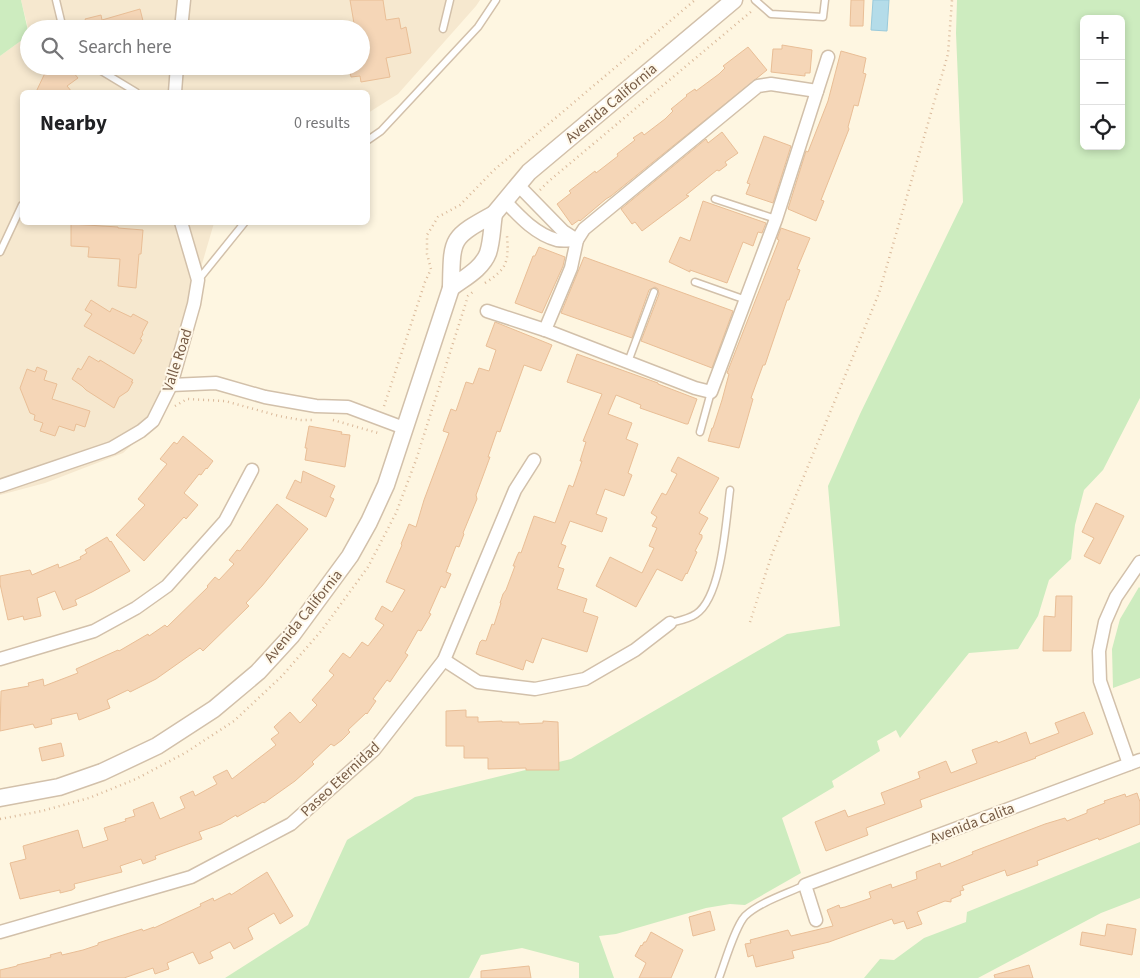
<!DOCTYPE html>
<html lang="en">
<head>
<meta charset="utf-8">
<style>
	body { margin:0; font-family:"Source Sans 3",sans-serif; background:#f6f6f6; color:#202124 }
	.controls { position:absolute; right:15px; top:15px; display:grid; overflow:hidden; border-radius:8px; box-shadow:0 2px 8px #0003 }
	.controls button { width:45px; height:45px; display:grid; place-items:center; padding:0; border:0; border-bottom:1px solid #e0e0e0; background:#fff; color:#202124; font:25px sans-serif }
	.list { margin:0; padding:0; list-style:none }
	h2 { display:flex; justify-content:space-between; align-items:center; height:65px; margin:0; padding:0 20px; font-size:21px }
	h2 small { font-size:16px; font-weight:400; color:#757577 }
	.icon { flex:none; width:28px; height:28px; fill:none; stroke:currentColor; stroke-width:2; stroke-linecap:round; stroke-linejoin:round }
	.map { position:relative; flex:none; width:1140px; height:978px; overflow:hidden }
	.search { position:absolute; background:#fff; box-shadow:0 2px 8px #0003; left:20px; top:20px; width:350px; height:55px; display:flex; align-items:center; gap:12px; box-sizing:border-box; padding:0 18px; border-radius:28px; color:#757577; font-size:19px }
	.panel { position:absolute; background:#fff; box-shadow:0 2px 8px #0003; left:20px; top:90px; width:350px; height:135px; border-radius:8px }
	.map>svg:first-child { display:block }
	.residential { fill:#f6e8cf }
	.green { fill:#cdecbf; fill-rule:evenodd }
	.water { fill:#b4dce9; stroke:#9acadb }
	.building { fill:#f5d6b7; stroke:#e9be96 }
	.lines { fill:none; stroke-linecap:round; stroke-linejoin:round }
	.service-casing { stroke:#d2c0aa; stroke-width:9 }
	.minor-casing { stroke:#d2c0aa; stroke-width:15 }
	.tertiary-casing { stroke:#d2c0aa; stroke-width:19 }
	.path { stroke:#dab99a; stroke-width:2.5; stroke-dasharray:1 4; stroke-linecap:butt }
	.service { stroke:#fff; stroke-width:6 }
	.minor { stroke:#fff; stroke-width:12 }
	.tertiary { stroke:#fff; stroke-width:16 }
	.labels { text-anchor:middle; stroke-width:4; stroke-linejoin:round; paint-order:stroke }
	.street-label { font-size:15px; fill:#775c46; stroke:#fff8e9 }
</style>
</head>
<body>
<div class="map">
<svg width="1140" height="978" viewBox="0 0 1140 978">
	<rect width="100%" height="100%" fill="#fef6e1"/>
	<polygon class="residential" points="21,0 480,0 476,6 398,94 368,113 368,92 22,92 22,222 214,223 178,346 157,409 144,434 123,453 45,483 0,495 0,56 29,35 29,66 361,66 361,29 29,29 29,32"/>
	<g class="green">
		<polygon points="0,0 21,0 29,35 0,56"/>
		<path d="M957 0H1140V398L1103 470 1084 490 1075 525 1071 559 1049 580 1038 616 1018 649 969 653 900 738 896 730 877 741 880 751 832 781 834 787 782 818 801 873 745 905 730 904 706 908 616 934 599 936 614 978H579V963L522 948 481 955 469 978H225L308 925 347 840 415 797 571 759 787 634 840 626 828 486 860 414 963 202 956 33ZM1084 19H1121V146H1084Z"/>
		<polygon points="1139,587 1140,588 1140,678 1113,688 1112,649 1120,619"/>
		<polygon points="1140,842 1140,898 1101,913 978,978 864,978 880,959 894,960 924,938 966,922 967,912"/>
	</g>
	<polygon class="water" points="873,0 889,0 887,31 871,30"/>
	<g class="building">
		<polygon points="350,0 383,0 386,20 399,18 401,29 406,27 411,53 386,58 390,77 361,82 360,76 351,77 349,66 361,66 361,29 355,29"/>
		<polygon points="851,0 864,0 863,26 850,26"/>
		<polygon points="140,9 145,29 81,29 81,25 87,24 85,19 101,15 102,20"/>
		<polygon points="782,45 812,50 810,73 805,73 805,76 771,72 773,49 782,49"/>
		<polygon points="748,47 767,70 611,196 606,199 580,221 579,220 572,225 557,204 571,193 569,191 595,171 596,173 618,156 617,154 635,140 633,138 642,132 644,135 665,119 673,111 671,109 687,96 686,95 695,89 696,91 719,74 725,68 723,66"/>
		<polygon points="841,51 866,58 863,73 866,74 858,106 854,105 848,127 849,129 821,200 824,201 816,221 788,209 806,151 808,152 828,101"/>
		<polygon points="53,66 68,66 78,78 67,86 72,92 36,92 45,73"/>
		<polygon points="722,132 738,153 725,162 727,165 719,171 717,170 686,195 689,196 642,231 635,222 632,224 621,209 706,139 708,143"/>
		<polygon points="764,136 791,146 773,203 746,194 750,184 747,183"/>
		<polygon points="703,201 766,223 762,233 758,232 753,246 743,242 727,283 690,270 690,272 669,262 680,237 690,241"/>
		<polygon points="71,224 118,227 118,228 143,230 141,254 139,254 136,288 118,286 120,259 88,257 89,247 71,246"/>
		<polygon points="781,228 810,238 797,269 800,270 789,300 787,300 765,365 763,365 751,398 753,399 739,448 708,441 712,428 713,428 722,400 729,374 727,373 779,240 777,239"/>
		<polygon points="539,247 565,257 563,266 542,313 515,303 533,256 535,256"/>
		<polygon points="584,257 733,311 712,368 641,341 659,294 658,289 655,287 649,290 632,338 561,313"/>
		<polygon points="91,300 110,312 112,308 131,317 133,314 148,322 142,333 143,334 140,339 142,340 134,354 84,326 92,314 85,310"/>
		<polygon points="495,322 552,345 541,371 524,365 500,432 497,431 488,457 490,457 476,495 477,499 463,533 464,534 459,547 456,546 446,572 451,574 445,588 441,586 429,613 431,614 421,631 418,630 405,653 408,655 390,682 387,680 373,699 376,701 367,714 366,713 348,730 350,732 342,740 334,746 331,744 312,762 314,764 295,781 264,803 263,802 237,817 236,815 221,824 199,832 202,839 155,856 156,859 143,864 141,859 120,866 122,872 74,884 75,888 72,890 60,893 60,890 20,899 10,863 26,859 23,846 78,830 83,848 108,840 104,828 126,821 125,819 135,816 133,810 153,802 160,819 185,808 180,797 193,791 195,796 217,784 213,777 227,770 232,779 276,745 271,739 279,733 274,727 290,712 300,723 317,705 312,700 334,675 329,671 343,653 350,658 362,642 368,646 384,625 375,619 382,606 392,612 405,590 386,582 402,545 401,544 409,524 416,527 424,500 449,433 443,431 451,409 456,411 466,382 473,384 479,368 489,371 496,350 486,346"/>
		<polygon points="577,354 658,383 658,384 697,399 688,424 686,424 640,408 641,405 616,395 608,414 632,423 626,439 638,444 628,473 632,475 624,496 605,489 596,514 607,518 602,532 570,521 561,544 566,546 558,567 564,569 557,589 587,599 583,612 598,617 587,652 542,638 533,663 526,660 523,670 476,654 480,642 482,640 486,641 492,624 494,625 501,603 500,603 503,594 506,590 515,566 513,566 517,556 519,552 521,553 534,516 555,523 569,485 573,487 582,461 580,461 586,442 583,441 602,394 567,382"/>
		<polygon points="89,356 99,362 100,360 133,380 131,382 133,382 128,391 119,397 114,408 86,390 82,386 72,379 78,368 81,370"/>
		<polygon points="37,367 47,371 44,380 57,384 52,399 90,411 85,427 76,424 74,431 59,426 55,436 40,431 43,423 34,420 35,415 30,413 20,388 27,369 35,372"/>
		<polygon points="309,426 342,432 341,434 350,435 345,467 305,460 307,448 305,448"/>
		<polygon points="183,436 213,461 207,469 206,468 201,475 199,474 184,493 198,505 186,519 184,517 144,561 116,535 145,505 138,499 167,464 160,459 174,442 177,444"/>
		<polygon points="678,457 719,478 699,513 708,518 699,534 702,535 702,538 695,551 697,552 687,574 686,573 682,581 657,569 636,607 596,586 610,557 642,573 654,548 649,546 657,528 652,526 657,517 651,513 662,493 666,495 677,474 671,471"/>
		<polygon points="303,471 335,486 330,497 334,499 326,517 286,498 295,480 301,483"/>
		<polygon points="1096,503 1124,516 1100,564 1084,556 1094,538 1082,532"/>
		<polygon points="277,504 308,529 262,586 246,603 249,606 203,651 200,648 156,679 130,692 128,690 107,700 110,708 79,720 77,713 51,719 52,724 35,728 33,724 0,731 1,691 29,686 28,683 43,679 44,686 78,673 76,669 118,650 119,651 148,634 149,636 165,625 167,627 208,587 207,586 215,577 219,580 234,564 229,560 237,550 240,551"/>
		<polygon points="107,537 110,542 111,541 130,571 92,592 75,600 77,605 63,610 55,591 37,598 41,616 24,620 23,616 8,620 0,584 0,576 30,570 32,575 58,564 59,568 81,559 80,557 87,553 85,550"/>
		<polygon points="1056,596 1072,596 1071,651 1043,651 1044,616 1055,617"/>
		<polygon points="466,710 466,717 478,717 478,722 502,721 502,722 519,722 519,724 543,723 543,721 558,722 559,770 526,770 526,768 488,769 488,758 464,758 464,746 446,746 446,711"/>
		<polygon points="1084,712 1093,734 1035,757 1036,758 920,800 922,807 866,828 868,835 826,851 815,822 845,810 848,817 885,804 881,793 920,778 918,772 946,761 951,773 977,763 972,750 997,741 998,743 1026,732 1030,744 1059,733 1055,723"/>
		<polygon points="61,743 64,756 42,761 39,748"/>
		<polygon points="1137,793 1140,802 1140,824 1099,840 1098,838 1037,861 1038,865 1007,876 1005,870 962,886 964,890 960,891 961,895 951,899 951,902 945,901 917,912 922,924 907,929 904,921 894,924 892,919 829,942 792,951 794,958 756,967 753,955 748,957 745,944 751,943 750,940 788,930 791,936 833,926 827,910 839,905 840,908 845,907 871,898 869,892 891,884 892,888 917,879 916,872 940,863 941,867 973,854 972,852 1045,824 1065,818 1067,821 1087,813 1087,810 1105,803 1104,801 1125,794 1126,797"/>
		<polygon points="267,872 293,916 280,924 274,913 248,928 253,939 234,949 230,942 210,952 213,958 199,964 193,952 167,963 169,969 155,974 153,968 124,978 0,978 0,970 17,966 17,965 51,957 50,955 61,952 62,955 83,950 98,945 98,943 142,929 143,931 154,927 154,928 201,906 200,904 213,898 214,901 230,893 231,895"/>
		<polygon points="710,911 715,930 693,936 689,917"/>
		<polygon points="1107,924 1136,929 1132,955 1080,945 1082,932 1105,936"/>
		<polygon points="651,932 683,950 671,978 639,978 646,963 635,956 641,945 642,946 644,942 646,942"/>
		<polygon points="1029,965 1033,978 995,978 994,975"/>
		<polygon points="529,966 531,978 481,978 481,971"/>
	</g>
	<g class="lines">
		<g class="service-casing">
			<g id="service">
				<polyline points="56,0 63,29"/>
				<polyline points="755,0 771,14 823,17 825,0"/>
				<polyline points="443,29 450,0"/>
				<polyline points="93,66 136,92"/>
				<polyline points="368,140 381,131 478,27 496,0"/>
				<polyline points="715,199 776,219"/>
				<polyline points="0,252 22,205"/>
				<polyline points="199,279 245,222"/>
				<polyline points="695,282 746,300"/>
				<polyline points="628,362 654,292"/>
				<polyline points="700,432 711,392"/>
				<path d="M670 623C678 621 689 619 696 614 722 597 726 520 730 490"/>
				<path d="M719 978C725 962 735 927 745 916 760 902 786 894 805 885"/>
			</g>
		</g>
		<g class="minor-casing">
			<g id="minor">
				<polyline points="181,29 184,0"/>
				<polyline points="175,92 177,66"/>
				<polyline points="517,184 563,231 577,240"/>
				<path d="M504 200C519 216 535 234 557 240 563 241 571 240 577 240"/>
				<polyline points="487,311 545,330 695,388 711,392 776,219 828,57"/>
				<polyline points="545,330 571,268 577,240 584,229 758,86 771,84 817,91"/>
				<polyline points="171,385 216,383 265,397 316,406 348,407 404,428"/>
				<polyline points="0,486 112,448 141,431 153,421 171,385 194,304 198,280 181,222"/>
				<polyline points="0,659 94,631 136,608 167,586 225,521 252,470"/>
				<polyline points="444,660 478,682 535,689 585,679 635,650 670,623"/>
				<polyline points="1129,764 1100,681 1099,651 1105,622 1116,597 1140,562"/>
				<polyline points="816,920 805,885 1140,760"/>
				<polyline points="0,932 191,877 291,824 374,750 444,660 515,490 534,460"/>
			</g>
		</g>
		<g class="tertiary-casing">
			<g id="tertiary">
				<polyline points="494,214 529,172 734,0"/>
				<path d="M494 214C492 226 492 241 488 253 482 269 464 278 451 288 452 238 450 238 494 214Z"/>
				<polyline points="0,798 59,787 102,772 157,746 214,709 258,672 292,635 350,556 369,522 386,485 451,288"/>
			</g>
		</g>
		<g class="path">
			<polyline points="540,190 549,181 753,10"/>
			<path d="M485 283C507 269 509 262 507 236"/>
			<polyline points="175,406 187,399 225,401 279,416 301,420 315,420"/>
			<polyline points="384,406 425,282 431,269 427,254 427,235 438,217 460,205 494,170 695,0"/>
			<polyline points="333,420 378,433"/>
			<polyline points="750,622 772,554 879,293 948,54 952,0"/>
			<polyline points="0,819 42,811 89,798 136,779 185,753 234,721 282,676 322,630 368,567 396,513 416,460 468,296 474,291"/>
		</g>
		<use href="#service" class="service"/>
		<use href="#minor" class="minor"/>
		<use href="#tertiary" class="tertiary"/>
	</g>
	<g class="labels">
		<g class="street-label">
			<text transform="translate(611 103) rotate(-40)" y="5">Avenida California</text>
			<text transform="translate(177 360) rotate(-72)" y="5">Valle Road</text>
			<text transform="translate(303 616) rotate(-51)" y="5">Avenida California</text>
			<text transform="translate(340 779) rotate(-43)" y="5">Paseo Eternidad</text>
			<text transform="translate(972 823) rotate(-21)" y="5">Avenida Calita</text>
		</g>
	</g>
</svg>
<div class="controls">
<button>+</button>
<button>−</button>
<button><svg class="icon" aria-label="locate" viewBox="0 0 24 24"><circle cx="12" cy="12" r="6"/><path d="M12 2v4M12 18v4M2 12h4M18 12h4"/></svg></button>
</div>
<div class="search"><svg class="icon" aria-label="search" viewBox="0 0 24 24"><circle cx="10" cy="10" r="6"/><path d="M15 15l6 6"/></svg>Search here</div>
<section class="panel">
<h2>Nearby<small>0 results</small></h2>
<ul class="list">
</ul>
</section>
</div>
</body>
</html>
